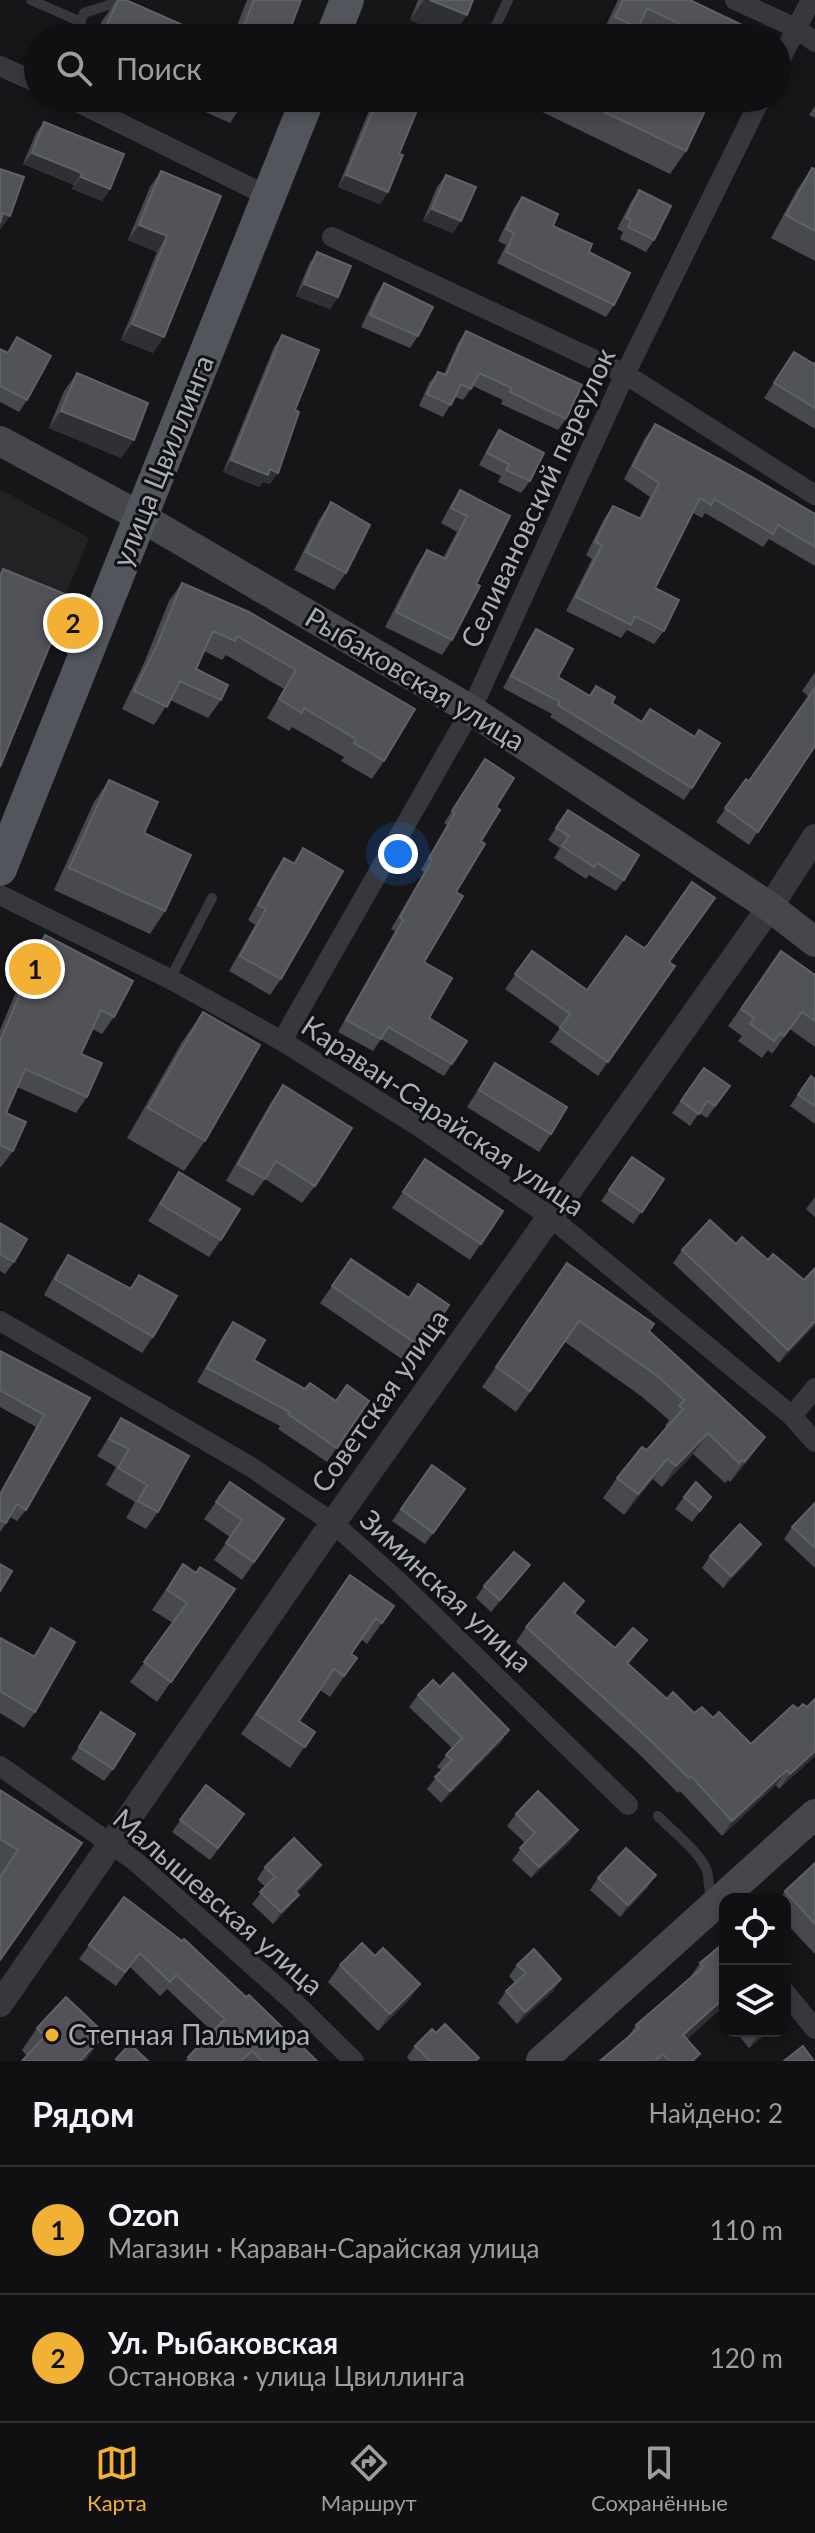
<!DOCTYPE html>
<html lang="ru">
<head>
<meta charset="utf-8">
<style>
	body { margin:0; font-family:Lato,sans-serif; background:#1e1e20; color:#f1f3f6 }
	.controls { position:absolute; right:24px; bottom:24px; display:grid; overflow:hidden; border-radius:16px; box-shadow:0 4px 12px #0003 }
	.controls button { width:72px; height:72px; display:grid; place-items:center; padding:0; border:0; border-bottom:2px solid #303032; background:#101012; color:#f1f3f6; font:40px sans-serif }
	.you { position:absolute; left:398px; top:854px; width:28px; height:28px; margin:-20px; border:6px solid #fff; border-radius:50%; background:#1a73e8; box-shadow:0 0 0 12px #1a73e833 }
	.badge { display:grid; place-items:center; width:52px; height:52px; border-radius:50%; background:#f2b134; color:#111; font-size:26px; font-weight:700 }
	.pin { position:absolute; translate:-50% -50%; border:4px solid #fff; box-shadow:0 2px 8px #0006 }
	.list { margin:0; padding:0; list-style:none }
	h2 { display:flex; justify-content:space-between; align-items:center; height:104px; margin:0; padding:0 32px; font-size:34px }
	h2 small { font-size:26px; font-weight:400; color:#9c9d9f }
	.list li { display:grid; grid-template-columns:52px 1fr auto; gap:24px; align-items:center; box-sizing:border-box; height:128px; padding:0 32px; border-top:2px solid #303032 }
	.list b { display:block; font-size:30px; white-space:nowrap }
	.list p { margin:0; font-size:26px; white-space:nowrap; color:#9c9d9f }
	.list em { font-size:26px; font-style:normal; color:#9c9d9f }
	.icon { flex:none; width:44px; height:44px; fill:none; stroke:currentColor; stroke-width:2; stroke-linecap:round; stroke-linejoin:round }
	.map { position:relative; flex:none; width:815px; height:2061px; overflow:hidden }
	.search { position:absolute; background:#101012; box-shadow:0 4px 12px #0003; left:24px; right:24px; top:24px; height:88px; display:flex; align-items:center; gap:20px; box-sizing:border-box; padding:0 28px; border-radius:44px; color:#9c9d9f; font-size:30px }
	.sheet { height:360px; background:#101012 }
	nav { display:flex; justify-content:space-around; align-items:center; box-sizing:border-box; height:112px; border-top:2px solid #303032; background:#101012; font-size:22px; color:#9c9d9f }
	nav a { display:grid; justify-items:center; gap:4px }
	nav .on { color:#f2b134 }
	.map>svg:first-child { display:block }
	.built { fill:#222225 }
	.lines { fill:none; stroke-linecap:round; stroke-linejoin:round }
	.service { stroke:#37383d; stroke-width:10 }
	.minor { stroke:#37383d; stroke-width:20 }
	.tertiary { stroke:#37383d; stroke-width:26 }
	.secondary { stroke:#45474d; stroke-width:30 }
	.primary { stroke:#53555c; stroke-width:34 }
	.wall { fill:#47494d }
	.shaded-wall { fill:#2f3033 }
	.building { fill:#525359; stroke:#5f6168; stroke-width:2 }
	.poi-dot { fill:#f2b134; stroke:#111113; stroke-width:3 }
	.labels { text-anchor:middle; stroke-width:6; stroke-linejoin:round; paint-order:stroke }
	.street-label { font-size:28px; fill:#a8adb8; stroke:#111113 }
	.poi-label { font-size:28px; fill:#a8adb8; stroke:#111113; text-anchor:start }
</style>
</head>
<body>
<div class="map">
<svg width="815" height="2061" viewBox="0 0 815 2061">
	<rect width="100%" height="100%" fill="#161618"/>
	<polygon class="built" points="0,489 89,538 0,755"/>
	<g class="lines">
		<g class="service">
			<polyline points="31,0 81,22"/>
			<polyline points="74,38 84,13 118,2 125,6"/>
			<polyline points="490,38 508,0"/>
			<polyline points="170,979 212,898"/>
			<path d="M658 1816C671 1830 701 1853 707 1871 710 1882 707 1889 713 1903"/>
		</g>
		<g class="minor">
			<polyline points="735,0 796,28 815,42"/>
			<polyline points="0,66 38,83"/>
			<polyline points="777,66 811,0"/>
			<polyline points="69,98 268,196"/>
			<polyline points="332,237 625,374 815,495"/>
			<polyline points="0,895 170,979 282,1041 418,1126 549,1216 792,1416 815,1442"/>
			<polyline points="282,1041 471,710 625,374 761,98"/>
			<polyline points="0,1321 251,1467 333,1523 400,1583 628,1805"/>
			<polyline points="792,1416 815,1388"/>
			<polyline points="0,1766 135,1861 295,2003 354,2061"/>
			<polyline points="785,1992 815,2029"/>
		</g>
		<polyline class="tertiary" points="0,2004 333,1523 770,907 815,837"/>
		<g class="secondary">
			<polyline points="0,441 141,517 471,710 770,907 815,942"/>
			<polyline points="541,2061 815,1814"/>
		</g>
		<g class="primary">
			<polyline points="332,38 347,0"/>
			<polyline points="0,869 308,98"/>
		</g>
	</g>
	<g class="wall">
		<polygon points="117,0 126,0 212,38 95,38 102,21"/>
		<polygon points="247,0 301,0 286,38 232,38"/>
		<polygon points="418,0 473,0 452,38 410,20"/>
		<polygon points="618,0 690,0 740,38 647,38 635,32 631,38 600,38"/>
		<polygon points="174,98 247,98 230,123"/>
		<polygon points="374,98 422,98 399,154 388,192 380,204 338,187"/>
		<polygon points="539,98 711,98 686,151 670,174 534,108"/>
		<polygon points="815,106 815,118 809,115"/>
		<polygon points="44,122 110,189 102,201 72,189 74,185 23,164 36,133"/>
		<polygon points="812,168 815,169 815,261 771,238 797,190"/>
		<polygon points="161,171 221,196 153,353 121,340 157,252 128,240 150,187"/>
		<polygon points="446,175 453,233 423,221 437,187"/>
		<polygon points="639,190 654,240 646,252 620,239 623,232 617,229 631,202"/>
		<polygon points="522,197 553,226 589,252 614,305 606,317 497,263 506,245 498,241 514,208"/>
		<polygon points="317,252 338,297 330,309 296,296 309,264"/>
		<polygon points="384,283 418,336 410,348 361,327 376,295"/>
		<polygon points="466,331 566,419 558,430 501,404 503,400 473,386 463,400 455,397 443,417 419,406 429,383 438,372 444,374 458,343"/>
		<polygon points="282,335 295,410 270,484 263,482 259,487 223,472 274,347"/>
		<polygon points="17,337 27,400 19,412 0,402 0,349 7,353"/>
		<polygon points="794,352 814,364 815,363 815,429 764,398"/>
		<polygon points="77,373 134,440 121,458 49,428 64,391"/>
		<polygon points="655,424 815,514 815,566 769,539 763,547 705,513 702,518 693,513 655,588 664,631 654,644 627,630 621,638 566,611 592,559 586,555 604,519 613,506 639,518 650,497 624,479 645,438"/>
		<polygon points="499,430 530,481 521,493 498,482 501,476 479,465 491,442"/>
		<polygon points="460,490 510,516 476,584 452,640 442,655 385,627 417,565 427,550 443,558 457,532 441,523 450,506"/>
		<polygon points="331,502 346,573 334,590 294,570 319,520"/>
		<polygon points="182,583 249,612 384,761 372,779 341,761 344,757 292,727 289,731 267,718 284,689 226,655 222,660 204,651 196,669 221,700 208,718 170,700 154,725 122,709 144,663 169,601"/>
		<polygon points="536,629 558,677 589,696 596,686 612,703 641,721 650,709 692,788 684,800 550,717 552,714 503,688 528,641"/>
		<polygon points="815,672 815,746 749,845 716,822 746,779 749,781 809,697 802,691"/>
		<polygon points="485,759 496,807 424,962 429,1018 452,1064 444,1076 381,1039 373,1051 338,1032 395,931 391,929 424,872 421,870 447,825 444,823"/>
		<polygon points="109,780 144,833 165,911 150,934 54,890 94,802"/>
		<polygon points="568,810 624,880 616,891 589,875 586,879 554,858 560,848 548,840"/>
		<polygon points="303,848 281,979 270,995 229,971 255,925 248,920 274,873 284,858 293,863"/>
		<polygon points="45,935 114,1017 102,1034 92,1029 81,1054 87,1097 76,1113 17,1087 6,1113 13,1151 1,1167 0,1167 0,1030 33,951"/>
		<polygon points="644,948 675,966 598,1076 550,1042 560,1028 505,989 532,951 587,990"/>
		<polygon points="781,951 815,975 815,1047 790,1029 772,1054 768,1050 762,1058 738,1041 742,1036 728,1026"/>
		<polygon points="203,1012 205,1141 184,1171 127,1138 182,1042"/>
		<polygon points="495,1063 551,1134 539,1152 467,1107"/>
		<polygon points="704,1068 730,1086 707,1118 699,1113 690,1126 672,1113"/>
		<polygon points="811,1076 815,1079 815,1124 790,1106"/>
		<polygon points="283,1085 315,1186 302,1203 265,1179 253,1196 226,1181 271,1102"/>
		<polygon points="632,1157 664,1179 633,1224 601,1201"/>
		<polygon points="425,1159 503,1211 470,1260 392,1208"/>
		<polygon points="179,1172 221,1240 209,1257 148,1221"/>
		<polygon points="815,1197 815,1217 806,1209"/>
		<polygon points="0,1223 14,1262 5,1274 0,1271"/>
		<polygon points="736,1244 804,1280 815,1268 815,1325 779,1363 673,1263 682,1250"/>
		<polygon points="68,1255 129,1289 139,1275 153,1337 142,1353 44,1295 57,1271"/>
		<polygon points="351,1259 409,1297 449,1305 409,1364 320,1303"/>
		<polygon points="567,1263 649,1331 750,1458 730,1482 728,1480 725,1483 693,1454 662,1487 653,1479 624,1515 603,1498 617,1478 647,1450 666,1427 665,1426 669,1420 641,1396 565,1342 516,1412 482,1387"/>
		<polygon points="233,1322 254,1360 305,1389 336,1400 369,1401 327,1462 278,1429 280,1426 197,1382 223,1336"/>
		<polygon points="0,1351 90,1398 26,1510 17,1521 10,1517 0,1532 0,1492 36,1427 0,1407"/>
		<polygon points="121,1418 158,1512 146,1529 126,1518 135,1502 106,1485 116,1467 97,1456"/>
		<polygon points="432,1465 465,1489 425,1544 392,1521"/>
		<polygon points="230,1482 284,1519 242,1580 214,1560 230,1537 204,1519"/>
		<polygon points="684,1497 711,1497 692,1522 675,1509"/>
		<polygon points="815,1503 815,1568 784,1539 792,1527"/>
		<polygon points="710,1556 753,1556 723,1588 702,1568"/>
		<polygon points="183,1564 196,1573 235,1589 157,1702 130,1682 173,1623 152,1610"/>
		<polygon points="350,1575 394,1606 367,1644 361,1639 351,1654 357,1658 330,1697 320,1690 299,1721 315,1732 290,1768 241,1734"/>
		<polygon points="521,1577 491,1612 476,1598 484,1586"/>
		<polygon points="584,1601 575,1614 615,1648 647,1640 629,1664 667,1699 694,1713 713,1718 751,1744 815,1756 779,1789 776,1785 722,1836 680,1791 678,1793 639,1754 516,1642 526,1627"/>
		<polygon points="51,1628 35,1712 24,1728 0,1713 0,1638 33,1656"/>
		<polygon points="418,1695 501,1742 441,1803 427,1789 442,1770 437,1767 452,1748 409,1707"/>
		<polygon points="93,1724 113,1769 104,1781 71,1759"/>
		<polygon points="206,1785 244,1814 210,1860 172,1832"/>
		<polygon points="0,1790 82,1843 0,1960"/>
		<polygon points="516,1814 570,1842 531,1878 512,1860 525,1843 507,1826"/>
		<polygon points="815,1863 815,1954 785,1922 785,1899 780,1899 785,1891"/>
		<polygon points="321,1865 313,1877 297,1893 290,1906 273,1924 252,1904 265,1887 257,1879 265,1867"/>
		<polygon points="598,1878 648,1887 620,1917 590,1890"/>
		<polygon points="124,1897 317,2061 185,2061 213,2032 167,1989 160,1996 130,1967 116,1986 79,1959"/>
		<polygon points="725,1942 725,2020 718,2011 687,2039 695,2061 600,2061 627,2038 636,2025 689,1979 700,1963"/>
		<polygon points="375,1956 420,1984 408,2001 378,2031 328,1982 340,1965"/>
		<polygon points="517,1965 561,1979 553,1991 517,2024 498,2003 506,1991 515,1983 509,1976"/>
		<polygon points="37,2028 105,2034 85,2061 22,2061 27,2056 22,2050"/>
		<polygon points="735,2031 769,2031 749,2048"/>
		<polygon points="436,2033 476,2061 410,2061 407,2057 415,2046"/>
	</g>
	<g class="shaded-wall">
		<polygon points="424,0 430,0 467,15 452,38 410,20"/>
		<polygon points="276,32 287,37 286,38 272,38"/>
		<polygon points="32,153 82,173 74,185 23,164"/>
		<polygon points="346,175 388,192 380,204 338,187"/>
		<polygon points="81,177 110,189 102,201 72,189"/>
		<polygon points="432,209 461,221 453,233 423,221"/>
		<polygon points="3,213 10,216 0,230 0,218"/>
		<polygon points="139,225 167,236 157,252 128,240"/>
		<polygon points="304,284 338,297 330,309 296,296"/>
		<polygon points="132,324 164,337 153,353 121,340"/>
		<polygon points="61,411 134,440 121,458 49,428"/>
		<polygon points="231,460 270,469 278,473 270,484 263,482 259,487 223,472"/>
		<polygon points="815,1321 815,1325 779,1363 788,1350"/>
		<polygon points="708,1433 693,1454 662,1487 676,1466"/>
		<polygon points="765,1437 750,1458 730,1482 744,1462"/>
		<polygon points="667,1459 653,1479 624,1515 638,1494"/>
		<polygon points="761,1544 753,1556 723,1588 731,1576"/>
		<polygon points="530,1565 521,1577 491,1612 500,1600"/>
		<polygon points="647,1640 636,1655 617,1678 627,1663"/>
		<polygon points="509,1730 501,1742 441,1803 450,1791"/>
		<polygon points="815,1751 815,1756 779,1789 790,1774"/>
		<polygon points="787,1770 776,1785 722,1836 732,1821"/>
		<polygon points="578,1830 570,1842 531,1878 539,1867"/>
		<polygon points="321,1865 313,1877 287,1903 295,1891"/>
		<polygon points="656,1875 648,1887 620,1917 628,1905"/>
		<polygon points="299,1895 290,1906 273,1924 281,1912"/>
		<polygon points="561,1979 553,1991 517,2024 525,2012"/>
		<polygon points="420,1984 408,2001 378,2031 390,2014"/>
		<polygon points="725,1997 725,2001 718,2011 669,2056 683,2035"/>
		<polygon points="761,2031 769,2031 749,2048"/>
		<polygon points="105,2034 85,2061 80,2061"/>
	</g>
	<g class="building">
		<polygon points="118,0 126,0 212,38 110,38 102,35"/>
		<polygon points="254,0 301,0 287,37 276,32 274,38 239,38"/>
		<polygon points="430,0 473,0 467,15"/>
		<polygon points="623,0 690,0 746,27 740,38 678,38 684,26 647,8 638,28 615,17"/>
		<polygon points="378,98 422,98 399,154 403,155 388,192 346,175"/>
		<polygon points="575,98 711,98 686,151"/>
		<polygon points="44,122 124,154 110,189 81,177 82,173 32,153"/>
		<polygon points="812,168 815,169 815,231 786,215"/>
		<polygon points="0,169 24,177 10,216 3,213 0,223"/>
		<polygon points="161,171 221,196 164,337 132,324 167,236 139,225"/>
		<polygon points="446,175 476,187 461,221 432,209"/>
		<polygon points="639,190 671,206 654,240 628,227 631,220 626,218"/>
		<polygon points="522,197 558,214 553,226 592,244 589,252 630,273 614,305 506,252 514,233 506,229"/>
		<polygon points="317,252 351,266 338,297 304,284"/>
		<polygon points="384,283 433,307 418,336 370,315"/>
		<polygon points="466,331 582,385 566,419 510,392 512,388 479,373 471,389 461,384 451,405 427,394 438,372 446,375"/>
		<polygon points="282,335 319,350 295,410 299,412 278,473 270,469 268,475 231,460"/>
		<polygon points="17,337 51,356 27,400 0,386 0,349 8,353"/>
		<polygon points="794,352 814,364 815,363 815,408 774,383"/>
		<polygon points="77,373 148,403 134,440 61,411"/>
		<polygon points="655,424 752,477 815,514 815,547 778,525 773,534 714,499 711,505 700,498 655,588 679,600 664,631 635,616 631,625 576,597 602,545 595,542 613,506 641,519 659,483 633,466"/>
		<polygon points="499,430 544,453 530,481 506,470 509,464 487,453"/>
		<polygon points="460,490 510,516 476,584 480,586 452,640 396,612 427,550 446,559 467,516 451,508"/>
		<polygon points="331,502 370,525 346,573 306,552"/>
		<polygon points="3,569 70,596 0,767 0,576"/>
		<polygon points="182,583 249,612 415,709 384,761 354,743 356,739 304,708 302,713 279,699 296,670 237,636 235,641 213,631 196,669 228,685 221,700 180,681 167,707 134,691 157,645"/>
		<polygon points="536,629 573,649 558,677 590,696 596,686 615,697 612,703 642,722 650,709 695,737 699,730 720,743 692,788 558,705 560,702 511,676"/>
		<polygon points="815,688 815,746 758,832 725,808 746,779 749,781"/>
		<polygon points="485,759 514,778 496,807 500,810 481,841 485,844 456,892 463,896 424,962 452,978 429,1018 467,1041 452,1064 388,1027 381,1039 346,1020 403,920 400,917 432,860 429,858 455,813 452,811"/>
		<polygon points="109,780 158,802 144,833 191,855 165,911 69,868"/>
		<polygon points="568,810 639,855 624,880 597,863 594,867 562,846 569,836 556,828"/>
		<polygon points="303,848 343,871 281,979 240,956 266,909 258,905 284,858 295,864"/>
		<polygon points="692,882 715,898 669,962 675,966 608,1062 560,1028 570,1014 515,974 532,951 587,990 626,936 644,948 647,946"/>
		<polygon points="45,935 133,981 114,1017 101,1010 81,1054 102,1063 87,1097 25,1069 6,1113 26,1122 13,1151 0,1145 0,1041"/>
		<polygon points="781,951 815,975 815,1021 802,1012 784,1036 780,1033 774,1041 750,1024 754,1018 741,1009"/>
		<polygon points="203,1012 260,1045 205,1141 148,1108"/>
		<polygon points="495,1063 567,1107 551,1134 479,1090"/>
		<polygon points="704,1068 730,1086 715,1106 707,1101 699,1114 681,1101"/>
		<polygon points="811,1076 815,1079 815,1106 798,1095"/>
		<polygon points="283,1085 352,1128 315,1186 276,1161 265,1179 238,1164"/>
		<polygon points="632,1157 664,1179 642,1212 609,1190"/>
		<polygon points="425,1159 503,1211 481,1244 403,1192"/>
		<polygon points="179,1172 240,1209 221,1240 160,1204"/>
		<polygon points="710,1220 736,1244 742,1237 768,1260 773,1254 804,1280 815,1268 815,1321 788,1350 682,1250"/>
		<polygon points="0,1223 27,1239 14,1262 0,1254"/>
		<polygon points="68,1255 131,1289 139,1275 177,1296 153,1337 55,1279"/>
		<polygon points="351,1259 409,1298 418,1284 449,1305 421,1347 332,1286"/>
		<polygon points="567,1263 654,1324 649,1331 765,1437 744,1462 742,1460 739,1463 708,1433 676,1466 667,1459 638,1494 617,1478 642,1447 647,1450 683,1409 679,1406 684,1400 656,1375 579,1321 530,1391 496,1367"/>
		<polygon points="233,1322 265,1340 254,1360 305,1389 310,1383 336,1401 347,1385 369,1401 337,1448 288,1414 290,1412 207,1368"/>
		<polygon points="0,1351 90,1398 26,1510 17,1504 6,1523 0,1520 0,1495 44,1415 0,1390"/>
		<polygon points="121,1418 189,1456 158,1512 138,1501 147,1485 118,1468 129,1449 109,1439"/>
		<polygon points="432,1465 465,1489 433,1533 401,1509"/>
		<polygon points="230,1482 284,1519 254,1562 226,1543 242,1520 216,1502"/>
		<polygon points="696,1482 711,1497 700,1511 684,1497"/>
		<polygon points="815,1503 815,1548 792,1527"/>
		<polygon points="740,1524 761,1544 731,1576 710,1556"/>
		<polygon points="514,1552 530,1565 500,1600 484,1586"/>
		<polygon points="0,1564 12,1571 0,1591"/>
		<polygon points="183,1564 196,1573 200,1567 235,1589 171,1682 144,1662 187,1603 167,1590"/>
		<polygon points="350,1575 394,1606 382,1623 376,1618 351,1654 357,1658 344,1676 334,1669 299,1721 315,1732 305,1747 256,1714"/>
		<polygon points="564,1583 584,1601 574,1613 615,1648 633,1628 647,1640 627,1663 667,1699 673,1692 694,1713 702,1707 713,1718 719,1712 751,1744 793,1705 798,1709 803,1704 807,1707 815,1699 815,1751 790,1774 787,1770 732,1821 691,1776 689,1778 649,1739 526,1627"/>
		<polygon points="51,1628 75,1642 35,1712 0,1691 0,1638 35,1657"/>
		<polygon points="453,1673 509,1730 450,1791 435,1777 452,1760 446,1755 462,1738 418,1695 433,1680 440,1687"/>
		<polygon points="101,1712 135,1734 113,1769 79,1747"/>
		<polygon points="206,1785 244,1814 218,1848 180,1820"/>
		<polygon points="0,1790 82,1843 0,1960 0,1877 18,1850 0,1839"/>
		<polygon points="538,1791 578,1830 539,1867 520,1848 535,1833 516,1814"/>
		<polygon points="294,1838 321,1865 295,1891 299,1895 281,1912 260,1892 275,1877 265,1867"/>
		<polygon points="626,1848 656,1875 628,1905 598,1878"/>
		<polygon points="815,1863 815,1924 785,1891"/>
		<polygon points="124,1897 182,1941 184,1939 246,1997 249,1995 317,2061 262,2061 252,2051 241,2061 192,2061 188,2057 225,2019 176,1975 170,1982 140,1953 125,1972 89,1945"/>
		<polygon points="725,1942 725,1997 683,2035 700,2054 692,2061 669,2061 663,2054 655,2061 600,2061 639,2028 636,2025 703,1967 700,1963"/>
		<polygon points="362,1943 375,1956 383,1948 420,1984 390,2014 340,1965"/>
		<polygon points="534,1949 561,1979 525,2012 506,1991 526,1973 517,1965"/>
		<polygon points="66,1997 105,2034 80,2061 22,2061 45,2036 37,2028"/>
		<polygon points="445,2024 479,2058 475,2061 430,2061 415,2046 432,2029 436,2033"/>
		<polygon points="130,2044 148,2061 118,2061 116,2059"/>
		<polygon points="803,2046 814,2061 784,2061"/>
	</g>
	<circle class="poi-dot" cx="52" cy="2035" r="8"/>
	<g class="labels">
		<g class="street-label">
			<text transform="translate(163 461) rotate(-68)" y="10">улица Цвиллинга</text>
			<text transform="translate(538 498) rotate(-65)" y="10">Селивановский переулок</text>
			<text transform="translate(415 679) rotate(31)" y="10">Рыбаковская улица</text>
			<text transform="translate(443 1116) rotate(34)" y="10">Караван-Сарайская улица</text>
			<text transform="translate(380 1401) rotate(-55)" y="10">Советская улица</text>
			<text transform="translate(446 1591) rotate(43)" y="10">Зиминская улица</text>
			<text transform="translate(218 1902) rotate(41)" y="10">Малышевская улица</text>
		</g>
		<g class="poi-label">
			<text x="68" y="2045">Степная Пальмира</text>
		</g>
	</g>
</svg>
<div class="controls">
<button><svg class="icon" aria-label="locate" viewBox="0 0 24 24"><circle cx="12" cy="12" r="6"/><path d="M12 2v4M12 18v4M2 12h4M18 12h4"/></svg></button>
<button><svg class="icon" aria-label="layers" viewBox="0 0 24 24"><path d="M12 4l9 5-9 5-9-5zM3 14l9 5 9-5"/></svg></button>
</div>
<div class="you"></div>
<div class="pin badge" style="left:35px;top:969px">1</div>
<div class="pin badge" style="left:73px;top:623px">2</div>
<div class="search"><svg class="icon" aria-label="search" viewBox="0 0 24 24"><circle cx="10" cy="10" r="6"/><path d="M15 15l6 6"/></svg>Поиск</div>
</div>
<section class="sheet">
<h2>Рядом<small>Найдено: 2</small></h2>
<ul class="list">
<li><span class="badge">1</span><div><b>Ozon</b><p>Магазин · Караван-Сарайская улица</p></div><em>110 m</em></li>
<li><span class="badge">2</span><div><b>Ул. Рыбаковская</b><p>Остановка · улица Цвиллинга</p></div><em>120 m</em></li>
</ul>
</section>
<nav>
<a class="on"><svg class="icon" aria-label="map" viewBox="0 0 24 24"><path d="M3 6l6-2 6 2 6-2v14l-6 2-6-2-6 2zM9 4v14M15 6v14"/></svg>Карта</a>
<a><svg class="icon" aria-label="directions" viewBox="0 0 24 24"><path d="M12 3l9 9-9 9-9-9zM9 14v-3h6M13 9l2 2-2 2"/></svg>Маршрут</a>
<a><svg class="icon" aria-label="saved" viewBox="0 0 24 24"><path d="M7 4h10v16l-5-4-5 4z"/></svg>Сохранённые</a>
</nav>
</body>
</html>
